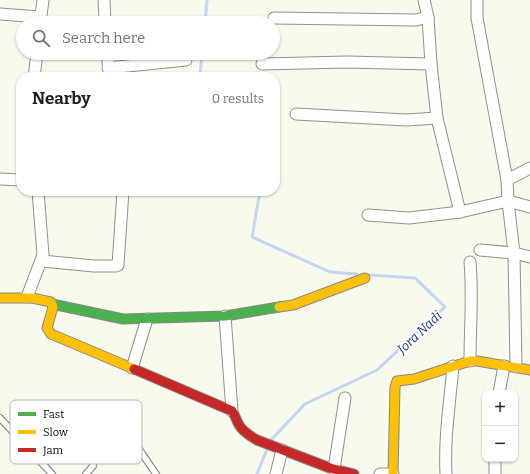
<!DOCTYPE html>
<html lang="en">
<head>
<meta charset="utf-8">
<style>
	body { margin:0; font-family:Bitter,serif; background:#f6f6f6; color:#202124 }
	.controls { position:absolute; right:12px; bottom:12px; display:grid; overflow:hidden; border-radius:8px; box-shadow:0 1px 3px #0004 }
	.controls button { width:36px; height:36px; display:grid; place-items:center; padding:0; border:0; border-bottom:1px solid #e0e0e0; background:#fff; color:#202124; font:20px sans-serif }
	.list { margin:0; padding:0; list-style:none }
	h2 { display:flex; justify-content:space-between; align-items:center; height:52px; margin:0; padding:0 16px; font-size:17px }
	h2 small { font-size:13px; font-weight:400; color:#757577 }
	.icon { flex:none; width:22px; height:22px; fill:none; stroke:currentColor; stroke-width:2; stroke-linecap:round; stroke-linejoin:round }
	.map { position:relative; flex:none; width:530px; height:474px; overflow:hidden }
	.search { position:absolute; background:#fff; box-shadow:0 1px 3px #0004; left:16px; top:16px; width:264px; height:44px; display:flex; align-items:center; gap:10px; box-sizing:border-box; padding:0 14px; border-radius:22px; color:#757577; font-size:15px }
	.panel { position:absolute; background:#fff; box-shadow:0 1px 3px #0004; left:16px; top:72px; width:264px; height:124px; border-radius:16px }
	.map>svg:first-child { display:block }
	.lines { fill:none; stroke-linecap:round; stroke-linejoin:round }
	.stream { stroke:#c4d4f3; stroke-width:3 }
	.lane-casing { stroke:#91928c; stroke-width:8 }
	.street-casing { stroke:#91928c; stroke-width:13 }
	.fast-casing { stroke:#888983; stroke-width:11 }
	.slow-casing { stroke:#888983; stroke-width:11 }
	.jam-casing { stroke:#888983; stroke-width:11 }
	.lane { stroke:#fefefc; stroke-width:5.5 }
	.street { stroke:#fefefc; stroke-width:11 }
	.fast { stroke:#4caf50; stroke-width:9 }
	.slow { stroke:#ffc107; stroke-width:9 }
	.jam { stroke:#c62828; stroke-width:9 }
	.labels { text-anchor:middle; stroke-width:4; stroke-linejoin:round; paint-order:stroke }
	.water-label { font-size:13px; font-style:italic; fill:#15379a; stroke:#fff }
	.key { fill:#fff; stroke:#b6b6b6; stroke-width:1 }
	.key-label { font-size:11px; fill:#0a0a0a }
</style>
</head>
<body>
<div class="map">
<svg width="530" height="474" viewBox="0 0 530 474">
	<rect width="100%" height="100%" fill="#f8faed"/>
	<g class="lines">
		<g class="stream">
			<polyline points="205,23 207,0"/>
			<polyline points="200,77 202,53"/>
			<polyline points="275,93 277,93 275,106"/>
			<polyline points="260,191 252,237 330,272 357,274"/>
			<polyline points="271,440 305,404 377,370 445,307 415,278 370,275"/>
			<polyline points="257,474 267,449"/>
		</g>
		<g class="lane-casing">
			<g id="lane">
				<polyline points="71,408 87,427 94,445 93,466 86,474"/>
				<polyline points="0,418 52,474"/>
				<polyline points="94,445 122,424 156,474"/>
			</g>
		</g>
		<g class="street-casing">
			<g id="street">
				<polyline points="104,0 105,23"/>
				<polyline points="424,0 428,17 431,64 437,118 460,212"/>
				<polyline points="477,0 477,18 507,180"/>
				<polyline points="0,14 40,17"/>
				<polyline points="274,18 416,20 428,17"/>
				<polyline points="40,23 43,0"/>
				<polyline points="107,53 110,77"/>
				<polyline points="262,64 347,62 431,64"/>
				<polyline points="108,68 186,60"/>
				<polyline points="34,77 37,53"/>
				<polyline points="296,114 406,120 437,118"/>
				<polyline points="0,179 21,180"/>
				<polyline points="368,215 409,218 460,212 508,201 507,180 530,168"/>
				<polyline points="480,250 514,253 530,257"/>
				<polyline points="42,261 94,266 116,266 118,265 123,191"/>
				<path d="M470 262C473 295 470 328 470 361"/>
				<polyline points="27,297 43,255 38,191"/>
				<polyline points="225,316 232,411"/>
				<polyline points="516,367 514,253 508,201 530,207"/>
				<polyline points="132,368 147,319"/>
				<polyline points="499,393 504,366"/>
				<polyline points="495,459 495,474"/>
				<polyline points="334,469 345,398"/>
				<polyline points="276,474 282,450"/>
				<polyline points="380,474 393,474"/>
				<path d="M446 474C444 438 450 402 453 366"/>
			</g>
		</g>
		<g class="fast-casing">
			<polyline id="fast" points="52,304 123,319 225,316 279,307"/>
		</g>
		<g class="slow-casing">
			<g id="slow">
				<polyline points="0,298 32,298 51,302 53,307 47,328 51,334 134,369"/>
				<polyline points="279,307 293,305 365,278"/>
				<polyline points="393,474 395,387 397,381 414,379 470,361 477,361 530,370"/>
			</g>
		</g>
		<g class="jam-casing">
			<path id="jam" d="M134 369 232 411C235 415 236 419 238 423 241 430 250 436 257 440L330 468 354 474"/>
		</g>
		<use href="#lane" class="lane"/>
		<use href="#street" class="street"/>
		<use href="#fast" class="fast"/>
		<use href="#slow" class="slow"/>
		<use href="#jam" class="jam"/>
	</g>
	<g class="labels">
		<g class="water-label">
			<text transform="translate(419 332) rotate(-43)" y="5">Jora Nadi</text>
		</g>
	</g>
	<rect x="10" y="400" width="132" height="64" rx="6" class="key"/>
	<rect x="18" y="412" width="18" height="4" fill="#4caf50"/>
	<rect x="18" y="430" width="18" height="4" fill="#ffc107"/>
	<rect x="18" y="448" width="18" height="4" fill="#c62828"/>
	<g class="key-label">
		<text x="43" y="418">Fast</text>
		<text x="43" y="436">Slow</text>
		<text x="43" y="454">Jam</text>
	</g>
</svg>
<div class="controls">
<button>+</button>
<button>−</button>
</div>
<div class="search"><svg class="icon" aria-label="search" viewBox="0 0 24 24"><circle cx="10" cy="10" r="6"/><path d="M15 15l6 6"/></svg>Search here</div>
<section class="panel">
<h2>Nearby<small>0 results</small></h2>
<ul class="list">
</ul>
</section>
</div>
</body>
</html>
